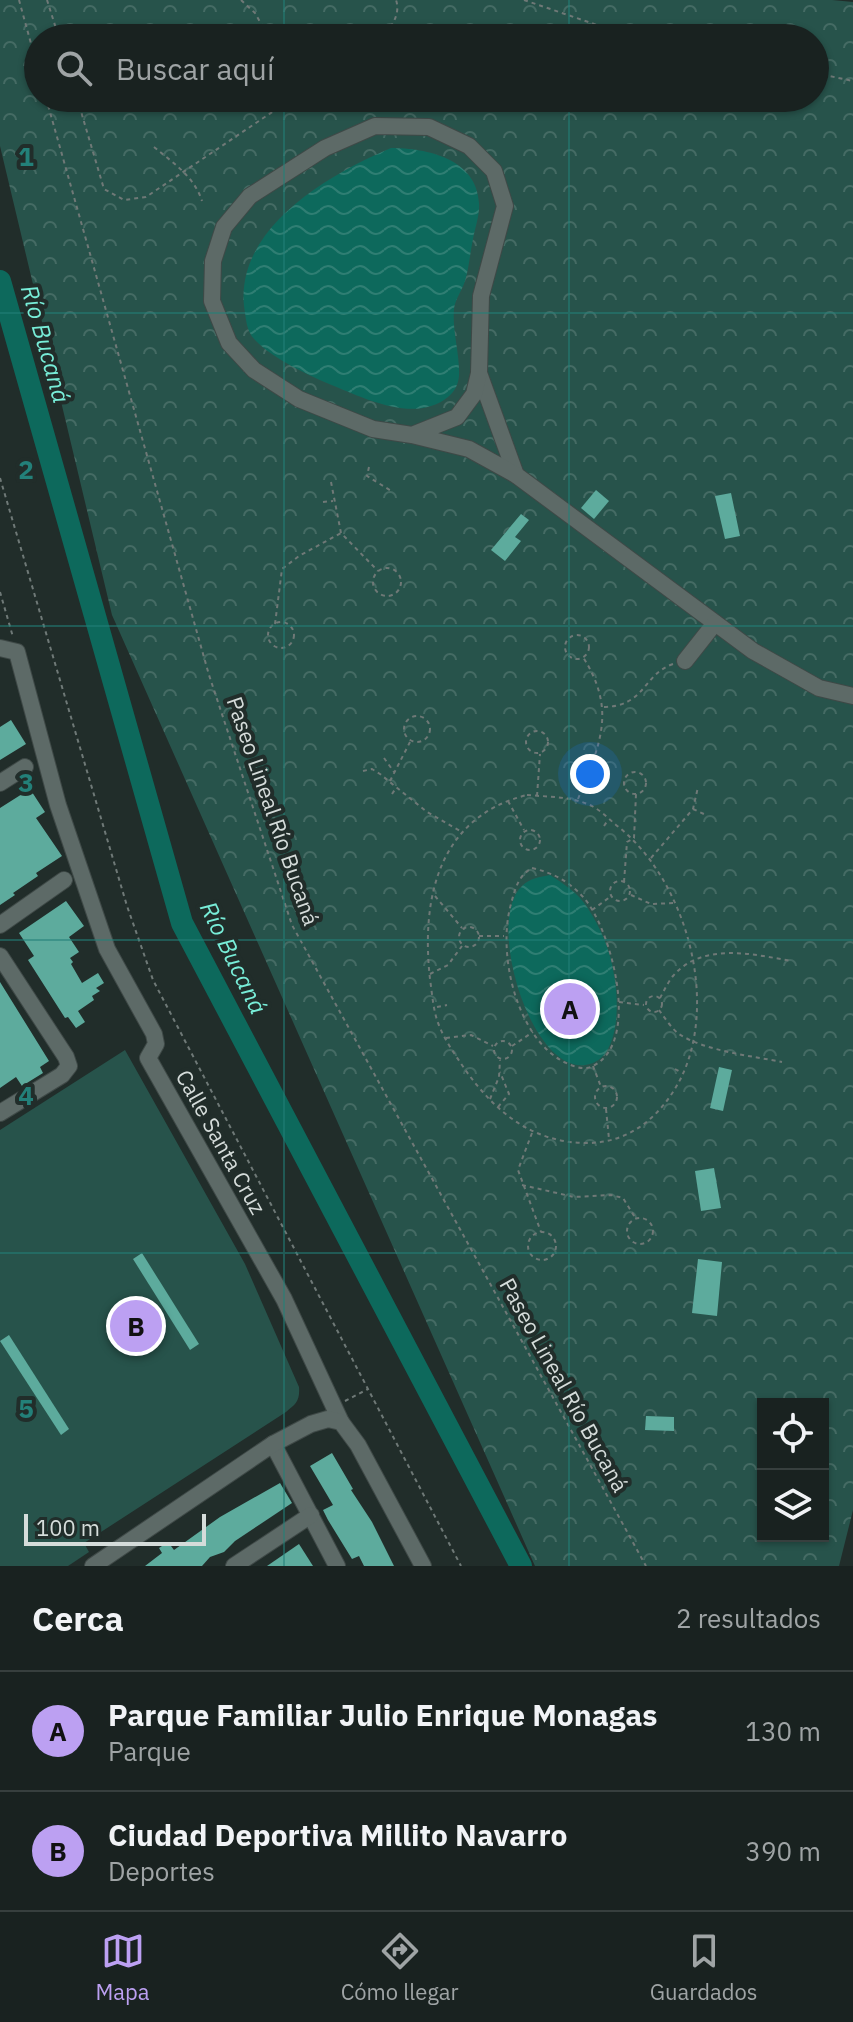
<!DOCTYPE html>
<html lang="es">
<head>
<meta charset="utf-8">
<style>
	body { margin:0; font-family:"IBM Plex Sans",sans-serif; background:#262f2d; color:#f1f3f6 }
	.controls { position:absolute; right:24px; bottom:24px; display:grid; overflow:hidden; border-radius:0px; box-shadow:0 2px 6px #0004 }
	.controls button { width:72px; height:72px; display:grid; place-items:center; padding:0; border:0; border-bottom:2px solid #373f3e; background:#192220; color:#f1f3f6; font:40px sans-serif }
	.scale { position:absolute; left:24px; bottom:20px; width:182px; box-sizing:border-box; padding-left:8px; border:4px solid #d5dcda; border-top:0; font-size:22px; line-height:28px; white-space:nowrap; color:#d5dcda; -webkit-text-stroke:6px #212d2a; paint-order:stroke }
	.you { position:absolute; left:590px; top:774px; width:28px; height:28px; margin:-20px; border:6px solid #fff; border-radius:50%; background:#1a73e8; box-shadow:0 0 0 12px #1a73e833 }
	.badge { display:grid; place-items:center; width:52px; height:52px; border-radius:50%; background:#bca0f2; color:#111; font-size:26px; font-weight:700 }
	.pin { position:absolute; translate:-50% -50%; border:4px solid #fff; box-shadow:0 2px 8px #0006 }
	.list { margin:0; padding:0; list-style:none }
	h2 { display:flex; justify-content:space-between; align-items:center; height:104px; margin:0; padding:0 32px; font-size:34px }
	h2 small { font-size:26px; font-weight:400; color:#9fa4a5 }
	.list li { display:grid; grid-template-columns:52px 1fr auto; gap:24px; align-items:center; box-sizing:border-box; height:120px; padding:0 32px; border-top:2px solid #373f3e }
	.list b { display:block; font-size:30px; white-space:nowrap }
	.list p { margin:0; font-size:26px; white-space:nowrap; color:#9fa4a5 }
	.list em { font-size:26px; font-style:normal; color:#9fa4a5 }
	.icon { flex:none; width:44px; height:44px; fill:none; stroke:currentColor; stroke-width:2; stroke-linecap:round; stroke-linejoin:round }
	.map { position:relative; flex:none; width:853px; height:1566px; overflow:hidden }
	.search { position:absolute; background:#192220; box-shadow:0 2px 6px #0004; left:24px; right:24px; top:24px; height:88px; display:flex; align-items:center; gap:20px; box-sizing:border-box; padding:0 28px; border-radius:44px; color:#9fa4a5; font-size:30px }
	.sheet { height:344px; background:#192220 }
	nav { display:flex; justify-content:space-around; align-items:center; box-sizing:border-box; height:112px; border-top:2px solid #373f3e; background:#192220; font-size:22px; color:#9fa4a5 }
	nav a { display:grid; justify-items:center; gap:4px }
	nav .on { color:#bca0f2 }
	.map>svg:first-child { display:block }
	.green { fill:#27534b }
	.park { fill:url(#park-crowns); fill-rule:evenodd }
	.water { fill:url(#water-waves) }
	.lines { fill:none; stroke-linecap:round; stroke-linejoin:round }
	.river { stroke:#0d695c; stroke-width:22 }
	.building { fill:#5dab9d }
	.minor-casing { stroke:#3f4947; stroke-width:18 }
	.path { stroke:#6f7977; stroke-width:2; stroke-dasharray:4 4; stroke-linecap:butt }
	.minor { stroke:#5d6a67; stroke-width:16 }
	.grid { fill:none; stroke:#238079; stroke-width:2; stroke-opacity:0.55 }
	.labels { text-anchor:middle; stroke-width:8; stroke-linejoin:round; paint-order:stroke }
	.street-label { font-size:22px; fill:#d5dcda; stroke:#212d2a }
	.water-label { font-size:24px; font-style:italic; fill:#78edd8; stroke:#212d2a }
	.grid-label { font-size:26px; text-anchor:middle; font-weight:bold; fill:#238079; stroke:#212d2a; stroke-width:8; stroke-linejoin:round; paint-order:stroke }
</style>
</head>
<body>
<div class="map">
<svg width="853" height="1566" viewBox="0 0 853 1566">
	<defs>
		<pattern id="park-crowns" width="20" height="18" patternUnits="userSpaceOnUse" patternTransform="scale(2)"><rect width="20" height="18" fill="#27534b"/><path d="M2 6a3 3 0 1 1 6 0M12 15a3 3 0 1 1 6 0" fill="none" stroke="#456b64"/></pattern>
		<pattern id="water-waves" width="16" height="10" patternUnits="userSpaceOnUse" patternTransform="scale(2)"><rect width="16" height="10" fill="#0d695c"/><path d="M0 5q4-4 8 0t8 0" fill="none" stroke="#2f7e73"/></pattern>
	</defs>
	<rect width="100%" height="100%" fill="#212d2a"/>
	<path class="green" d="M125 1050 245 1264 299 1387C300 1401 296 1404 286 1412L84 1543 89 1552 68 1566H0V1130Z"/>
	<path class="park" d="M0 0H832L853 2V1510L839 1566H535L112 615 0 146ZM38 38H815V98H38ZM763 1404H823V1536H763Z"/>
	<g class="water">
		<path d="M391 148C427 148 477 159 479 203 480 214 475 228 473 239 470 253 469 268 465 281 462 290 455 300 454 309 452 331 460 354 459 376 458 385 455 391 448 397 416 423 368 400 334 386 310 376 273 359 255 340 246 331 246 318 244 306 236 228 329 174 391 148Z"/>
		<path d="M550 875C564 884 578 893 587 907 600 926 611 952 614 975 619 1001 621 1061 585 1065 530 1072 485 920 522 886 530 878 540 877 550 875Z"/>
	</g>
	<g class="lines">
		<polyline class="river" points="0,281 182,923 521,1566"/>
	</g>
	<g class="building">
		<polygon points="596,490 609,501 594,519 581,508"/>
		<polygon points="731,493 740,536 725,539 715,496"/>
		<polygon points="521,514 529,520 515,537 521,541 505,561 491,550"/>
		<polygon points="11,720 26,744 0,760 0,727"/>
		<polygon points="30,789 45,812 36,818 62,856 36,873 38,876 13,893 15,895 0,905 0,808"/>
		<polygon points="66,901 84,926 69,937 79,952 70,958 73,962 71,964 82,983 98,973 104,983 96,988 100,991 92,996 94,1000 78,1011 85,1022 76,1028 68,1017 65,1018 28,960 34,956 19,933"/>
		<polygon points="0,982 49,1061 40,1067 43,1073 22,1086 16,1077 0,1088"/>
		<polygon points="719,1067 732,1070 723,1111 710,1108"/>
		<polygon points="714,1168 721,1208 701,1211 695,1171"/>
		<polygon points="142,1253 199,1344 190,1350 133,1259"/>
		<polygon points="698,1259 722,1262 717,1316 692,1313"/>
		<polygon points="9,1335 69,1429 61,1435 0,1341"/>
		<polygon points="646,1416 674,1417 674,1431 645,1430"/>
		<polygon points="332,1453 353,1489 351,1490 372,1522 394,1566 364,1566 359,1556 352,1559 328,1520 323,1510 333,1505 310,1466"/>
		<polygon points="280,1483 292,1503 235,1541 224,1552 210,1557 202,1566 145,1566 162,1553 159,1548 168,1542 174,1550 220,1517"/>
		<polygon points="299,1544 313,1566 267,1566"/>
	</g>
	<g class="lines">
		<g class="minor-casing">
			<g id="minor">
				<polyline points="479,373 516,475"/>
				<polyline points="412,435 457,417 474,394 479,373 481,296 505,206 494,171 469,146 429,127 375,126 325,148 250,196 224,227 213,261 212,301 229,343 254,370 299,399 373,429 412,435 469,449 516,475 753,651 819,688 853,696"/>
				<polyline points="0,648 17,652 58,805 107,949 154,1034 156,1044 148,1058 284,1299 341,1422"/>
				<polyline points="685,661 715,623"/>
				<polyline points="0,783 25,767"/>
				<polyline points="0,925 64,880"/>
				<polyline points="0,956 66,1057 69,1066 62,1075 0,1113"/>
				<polyline points="273,1444 337,1566"/>
				<polyline points="93,1566 273,1444 311,1424 328,1419 341,1422 358,1445 423,1566"/>
				<polyline points="234,1566 311,1515"/>
			</g>
		</g>
		<g class="path">
			<polyline points="19,0 38,69"/>
			<polyline points="47,0 59,38"/>
			<polyline points="241,0 255,13 264,29 259,38"/>
			<polyline points="524,0 635,38"/>
			<path d="M379 38C391 30 401 14 396 0"/>
			<polyline points="815,73 853,81"/>
			<polyline points="46,98 209,675 292,925 646,1566"/>
			<polyline points="77,98 104,189 124,200 146,197 293,98"/>
			<path d="M154 147C173 163 194 176 202 201"/>
			<polyline points="369,467 367,476 393,492"/>
			<polyline points="0,478 127,906 153,980 461,1566"/>
			<polyline points="331,482 341,533 378,571"/>
			<polyline points="323,502 333,501"/>
			<circle cx="387" cy="582" r="14"/>
			<polyline points="0,592 13,637"/>
			<circle cx="281" cy="635" r="13"/>
			<polyline points="275,624 282,569 299,556 341,533"/>
			<circle cx="577" cy="647" r="12"/>
			<path d="M604 707C646 706 643 674 673 664"/>
			<circle cx="417" cy="729" r="13"/>
			<circle cx="537" cy="742" r="11"/>
			<polyline points="384,758 394,772"/>
			<polyline points="363,771 372,769 380,774 427,812 462,832"/>
			<circle cx="635" cy="783" r="11"/>
			<polyline points="390,781 410,742"/>
			<polyline points="392,794 396,788"/>
			<path d="M527 795C549 797 571 796 592 806 601 811 608 818 616 825 684 877 720 998 681 1078 662 1115 631 1143 587 1143 532 1143 494 1111 464 1068 454 1053 443 1038 437 1020 433 1007 432 993 430 979 421 899 438 817 527 795Z"/>
			<polyline points="537,796 540,754"/>
			<path d="M578 799C600 744 617 711 583 657"/>
			<polyline points="508,801 524,830"/>
			<polyline points="693,809 706,815"/>
			<polyline points="604,826 608,820"/>
			<circle cx="530" cy="840" r="10"/>
			<polyline points="651,858 693,809 698,787"/>
			<path d="M532 868C553 873 569 881 584 898 611 929 642 1042 593 1066 583 1071 573 1066 564 1062 516 1037 497 953 511 904 515 889 518 876 532 868Z"/>
			<circle cx="620" cy="891" r="10"/>
			<polyline points="624,882 627,842 634,838 636,794"/>
			<polyline points="631,895 651,904 674,903"/>
			<polyline points="435,896 462,928"/>
			<polyline points="592,910 610,897"/>
			<circle cx="469" cy="937" r="10"/>
			<polyline points="479,936 504,936"/>
			<polyline points="430,974 448,965 462,946"/>
			<circle cx="654" cy="1004" r="8"/>
			<path d="M660 998C664 991 668 982 673 976 702 942 753 954 791 961"/>
			<polyline points="619,1002 644,1005"/>
			<polyline points="437,1007 447,1005"/>
			<path d="M659 1010C665 1018 671 1028 679 1034 705 1051 752 1056 782 1062"/>
			<polyline points="446,1038 471,1035 493,1046"/>
			<circle cx="503" cy="1050" r="9"/>
			<polyline points="512,1046 533,1032"/>
			<polyline points="593,1066 601,1087"/>
			<polyline points="675,1069 682,1073"/>
			<circle cx="606" cy="1097" r="11"/>
			<polyline points="490,1099 499,1077 500,1060"/>
			<polyline points="498,1107 509,1094 500,1072"/>
			<polyline points="606,1109 609,1139"/>
			<polyline points="532,1133 518,1170 541,1232"/>
			<polyline points="522,1185 574,1197 611,1195 623,1198 636,1219"/>
			<circle cx="640" cy="1231" r="13"/>
			<circle cx="542" cy="1246" r="14"/>
			<polyline points="345,1401 368,1389"/>
		</g>
		<use href="#minor" class="minor"/>
	</g>
	<path class="grid" d="M284 0V38M569 0V38M284 98V1566M569 98V1566M0 313H853M0 626H853M0 940H853M0 1253H853"/>
	<g class="labels">
		<g class="street-label">
			<text transform="translate(273 811) rotate(71)" y="8">Paseo Lineal Río Bucaná</text>
			<text transform="translate(221 1142) rotate(61)" y="8">Calle Santa Cruz</text>
			<text transform="translate(564 1385) rotate(61)" y="8">Paseo Lineal Río Bucaná</text>
		</g>
		<g class="water-label">
			<text transform="translate(45 344) rotate(74)" y="8">Río Bucaná</text>
			<text transform="translate(233 958) rotate(64)" y="8">Río Bucaná</text>
		</g>
	</g>
	<g class="grid-label">
		<text x="26" y="166">1</text>
		<text x="26" y="479">2</text>
		<text x="26" y="792">3</text>
		<text x="26" y="1105">4</text>
		<text x="26" y="1418">5</text>
	</g>
</svg>
<div class="controls">
<button><svg class="icon" aria-label="locate" viewBox="0 0 24 24"><circle cx="12" cy="12" r="6"/><path d="M12 2v4M12 18v4M2 12h4M18 12h4"/></svg></button>
<button><svg class="icon" aria-label="layers" viewBox="0 0 24 24"><path d="M12 4l9 5-9 5-9-5zM3 14l9 5 9-5"/></svg></button>
</div>
<div class="scale">100 m</div>
<div class="you"></div>
<div class="pin badge" style="left:570px;top:1009px">A</div>
<div class="pin badge" style="left:136px;top:1326px">B</div>
<div class="search"><svg class="icon" aria-label="search" viewBox="0 0 24 24"><circle cx="10" cy="10" r="6"/><path d="M15 15l6 6"/></svg>Buscar aquí</div>
</div>
<section class="sheet">
<h2>Cerca<small>2 resultados</small></h2>
<ul class="list">
<li><span class="badge">A</span><div><b>Parque Familiar Julio Enrique Monagas</b><p>Parque</p></div><em>130 m</em></li>
<li><span class="badge">B</span><div><b>Ciudad Deportiva Millito Navarro</b><p>Deportes</p></div><em>390 m</em></li>
</ul>
</section>
<nav>
<a class="on"><svg class="icon" aria-label="map" viewBox="0 0 24 24"><path d="M3 6l6-2 6 2 6-2v14l-6 2-6-2-6 2zM9 4v14M15 6v14"/></svg>Mapa</a>
<a><svg class="icon" aria-label="directions" viewBox="0 0 24 24"><path d="M12 3l9 9-9 9-9-9zM9 14v-3h6M13 9l2 2-2 2"/></svg>Cómo llegar</a>
<a><svg class="icon" aria-label="saved" viewBox="0 0 24 24"><path d="M7 4h10v16l-5-4-5 4z"/></svg>Guardados</a>
</nav>
</body>
</html>
